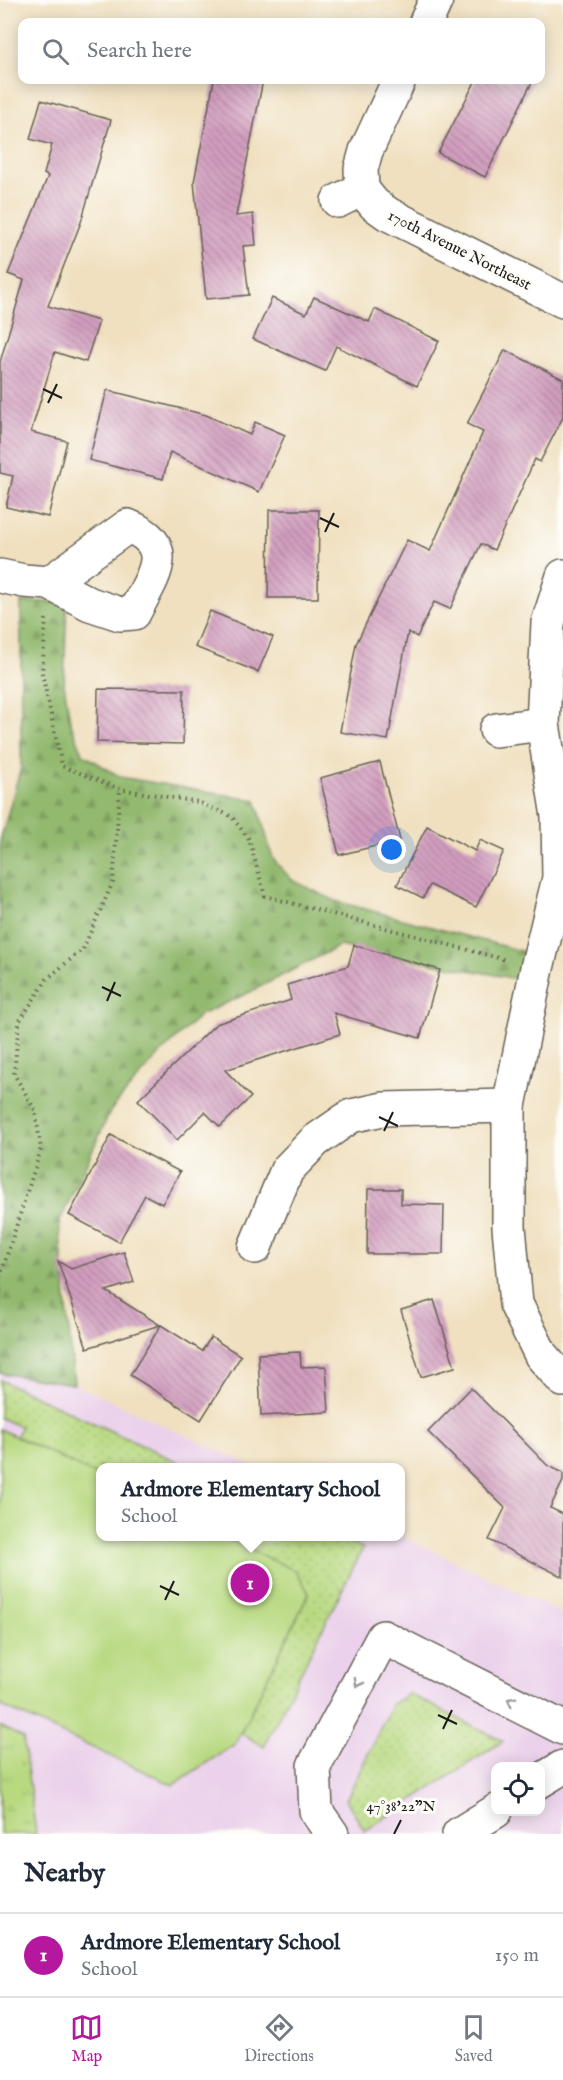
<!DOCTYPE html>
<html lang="en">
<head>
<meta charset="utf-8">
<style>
	body { margin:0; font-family:"IM FELL English",serif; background:#f6f6f7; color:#1f2937 }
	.controls { position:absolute; right:18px; bottom:18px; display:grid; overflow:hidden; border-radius:12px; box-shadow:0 3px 15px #0003 }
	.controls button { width:54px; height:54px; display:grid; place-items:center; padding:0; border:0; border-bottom:2px solid #e0e1e3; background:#fff; color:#1f2937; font:30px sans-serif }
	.you { position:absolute; left:392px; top:850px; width:21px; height:21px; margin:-15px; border:4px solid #fff; border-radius:50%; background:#1a73e8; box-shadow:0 0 0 9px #1a73e833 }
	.badge { display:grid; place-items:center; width:39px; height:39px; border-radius:50%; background:#b5179e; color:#fff; font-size:20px; font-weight:700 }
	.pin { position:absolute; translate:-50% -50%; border:3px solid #fff; box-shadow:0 2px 6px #0006 }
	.popup { position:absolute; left:96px; top:1463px; width:309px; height:78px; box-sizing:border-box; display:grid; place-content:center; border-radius:12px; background:#fff; filter:drop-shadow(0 2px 4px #0005); font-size:20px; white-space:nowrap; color:#747a83 }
	.popup b { font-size:22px; color:#1f2937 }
	.popup::after { content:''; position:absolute; left:50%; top:100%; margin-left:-12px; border:12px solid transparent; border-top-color:#fff }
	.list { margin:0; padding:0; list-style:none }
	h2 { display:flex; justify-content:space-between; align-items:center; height:78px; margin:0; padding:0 24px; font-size:26px }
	h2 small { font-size:20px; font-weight:400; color:#747a83 }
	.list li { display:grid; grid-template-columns:39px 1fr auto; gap:18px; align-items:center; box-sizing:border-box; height:84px; padding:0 24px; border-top:2px solid #e0e1e3 }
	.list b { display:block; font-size:22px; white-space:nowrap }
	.list p { margin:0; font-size:20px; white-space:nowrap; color:#747a83 }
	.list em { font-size:20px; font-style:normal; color:#747a83 }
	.icon { flex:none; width:33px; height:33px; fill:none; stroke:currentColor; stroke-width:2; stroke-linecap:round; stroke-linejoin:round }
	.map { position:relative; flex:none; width:563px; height:1834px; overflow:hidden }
	.search { position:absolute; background:#fff; box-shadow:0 3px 15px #0003; left:18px; right:18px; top:18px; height:66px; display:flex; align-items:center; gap:15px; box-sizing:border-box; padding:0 21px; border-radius:12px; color:#747a83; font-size:22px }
	.sheet { height:162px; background:#fff }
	nav { display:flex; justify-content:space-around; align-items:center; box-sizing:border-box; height:84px; border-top:2px solid #e0e1e3; background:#fff; font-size:16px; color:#747a83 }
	nav a { display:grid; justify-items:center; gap:3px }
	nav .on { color:#b5179e }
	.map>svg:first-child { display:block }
	.built { fill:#ebd1eb; fill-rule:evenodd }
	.grass { fill:url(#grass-dots); stroke:#6a7a4e; stroke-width:1.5 }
	.forest { fill:url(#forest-firs); stroke:#576a45; stroke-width:1.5 }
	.park { fill:url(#park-tufts); stroke:#6a7a4e; stroke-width:1.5 }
	.pitch { fill:#b8d980; stroke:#6a7a4e; stroke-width:1.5 }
	.building { fill:url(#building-back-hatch) }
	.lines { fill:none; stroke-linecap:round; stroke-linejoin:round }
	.minor-casing { stroke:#666155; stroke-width:36 }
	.path { stroke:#666155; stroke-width:4; stroke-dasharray:1.5 4.5; stroke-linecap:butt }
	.minor { stroke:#fff; stroke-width:33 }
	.oneway { stroke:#999 }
	.ticks { fill:none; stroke:#1c1c1c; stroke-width:2 }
	.labels { text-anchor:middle; stroke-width:6; stroke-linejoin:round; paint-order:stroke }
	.street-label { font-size:16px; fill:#1c1c1c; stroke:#fdfcf7 }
	.ticks-label { font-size:15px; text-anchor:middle; fill:#1c1c1c; stroke:#fdfcf7; stroke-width:6; stroke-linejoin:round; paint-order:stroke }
</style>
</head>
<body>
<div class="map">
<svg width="563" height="1834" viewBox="0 0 563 1834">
	<defs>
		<pattern id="grass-dots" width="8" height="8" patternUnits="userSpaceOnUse" patternTransform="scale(1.5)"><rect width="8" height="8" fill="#b8d980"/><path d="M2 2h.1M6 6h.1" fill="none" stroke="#9eba6e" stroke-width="1.8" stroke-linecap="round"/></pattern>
		<pattern id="forest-firs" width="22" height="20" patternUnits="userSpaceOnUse" patternTransform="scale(1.5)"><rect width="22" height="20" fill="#92b96e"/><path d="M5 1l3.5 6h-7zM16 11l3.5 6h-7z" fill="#7d9e5f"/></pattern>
		<pattern id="park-tufts" width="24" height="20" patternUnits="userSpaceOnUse" patternTransform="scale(1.5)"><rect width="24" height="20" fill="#b8d980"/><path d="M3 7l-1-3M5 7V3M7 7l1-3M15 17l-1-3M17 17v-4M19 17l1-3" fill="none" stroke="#9eba6e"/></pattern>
		<pattern id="building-back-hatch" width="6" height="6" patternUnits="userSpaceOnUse" patternTransform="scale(1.5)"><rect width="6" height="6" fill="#d29ebf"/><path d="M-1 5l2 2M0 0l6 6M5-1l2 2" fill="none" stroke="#aa809a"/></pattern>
	</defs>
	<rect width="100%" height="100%" fill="#fdfcf7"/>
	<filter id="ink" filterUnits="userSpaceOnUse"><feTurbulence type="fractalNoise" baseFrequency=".0167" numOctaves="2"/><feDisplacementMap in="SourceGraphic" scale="12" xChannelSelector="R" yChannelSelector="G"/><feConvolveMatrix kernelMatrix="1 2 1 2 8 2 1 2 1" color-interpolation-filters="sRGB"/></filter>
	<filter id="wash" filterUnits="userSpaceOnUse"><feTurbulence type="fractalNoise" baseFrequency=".008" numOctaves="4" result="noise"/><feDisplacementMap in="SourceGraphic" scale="24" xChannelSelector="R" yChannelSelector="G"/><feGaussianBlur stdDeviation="1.35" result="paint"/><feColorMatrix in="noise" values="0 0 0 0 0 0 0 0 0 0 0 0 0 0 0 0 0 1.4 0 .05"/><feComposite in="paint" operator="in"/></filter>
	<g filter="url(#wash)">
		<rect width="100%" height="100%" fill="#f0e0c0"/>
		<path class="built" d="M0 1373 74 1384 254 1467 100 1468V1536H400V1535L563 1614V1834H0ZM496 1766H540V1812H496Z"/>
		<g class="grass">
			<polygon points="0,1380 189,1467 100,1468 100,1477 16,1437 21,1427 0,1418"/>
			<polygon points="223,1537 338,1537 363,1548 264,1746 240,1733 309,1593"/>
			<polygon points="409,1694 503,1741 365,1831 346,1800 392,1704"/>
		</g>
		<polygon class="forest" points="21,602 67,602 64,684 70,721 83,754 120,777 256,800 273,859 292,880 335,901 536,955 528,981 339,946 246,994 200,1015 155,1059 111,1110 59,1223 74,1384 0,1373 0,841 21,767"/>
		<polygon class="park" points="0,1726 23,1738 36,1834 0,1834"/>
		<polygon class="pitch" points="0,1429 100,1477 100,1536 223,1537 296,1571 309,1593 235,1744 173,1785 0,1705"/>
		<g id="blocks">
			<g class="building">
				<polygon points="214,80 263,80 236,216 253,214 256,245 243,246 249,295 206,299 194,182"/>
				<polygon points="476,80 533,80 485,177 438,153"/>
				<polygon points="41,100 111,120 81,222 48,306 99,321 86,362 55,352 31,432 67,441 48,517 6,507 13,476 0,473 0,362 24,280 8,274 48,176 44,174 52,145 30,139"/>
				<polygon points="314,297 369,322 375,309 439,341 417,386 336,346 325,371 253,339 272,298 306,314"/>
				<polygon points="505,350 563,379 563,417 540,462 535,459 494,550 481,544 450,609 434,602 417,637 408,632 388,740 340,732 356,644 407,540 430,551 483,432 467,424"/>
				<polygon points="107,390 206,415 250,435 255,422 285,435 259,492 170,452 163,479 89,460"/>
				<polygon points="269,510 319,510 318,598 268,598"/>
				<polygon points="210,611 273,637 258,672 195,647"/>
				<polygon points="98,689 184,690 183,744 97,742"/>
				<polygon points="380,762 400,840 339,855 320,778"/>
				<polygon points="427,826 475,851 480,840 504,851 476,907 430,885 423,898 397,885"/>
				<polygon points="354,945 440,970 420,1038 334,1013 340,1034 225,1070 251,1097 220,1127 205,1112 177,1140 138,1100 216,1024 291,1000 287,985 348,966"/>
				<polygon points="111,1135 180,1172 162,1204 145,1195 119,1242 69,1215"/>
				<polygon points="368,1189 401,1189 401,1204 444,1205 443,1254 367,1254"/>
				<polygon points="124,1252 134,1282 106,1291 160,1325 87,1348 58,1261 71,1269"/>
				<polygon points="434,1300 455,1367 421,1377 401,1310"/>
				<polygon points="161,1325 202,1351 211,1337 241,1356 201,1420 130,1375"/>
				<polygon points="300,1352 301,1367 326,1366 329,1412 261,1416 258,1354"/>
				<polygon points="471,1388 547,1465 563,1473 563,1481 550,1508 563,1514 563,1577 489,1540 505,1508 428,1432"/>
			</g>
		</g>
	</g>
	<g filter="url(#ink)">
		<use href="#blocks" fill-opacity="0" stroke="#666155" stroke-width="1.5"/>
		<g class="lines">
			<g class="minor-casing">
				<g id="minor">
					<polyline points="426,22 436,0"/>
					<polyline points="362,189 374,204 388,214 563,301"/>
					<polyline points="362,189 361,169 366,151 399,80"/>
					<polyline points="338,201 362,189"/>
					<path d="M0 576 24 581 49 583 90 604 120 614 134 613C151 579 179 546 128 526L49 583"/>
					<polyline points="563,576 548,623 543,724 558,816 559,878 537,968 509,1106 509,1227 516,1304 541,1355 563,1380"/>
					<polyline points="496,730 543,724"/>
					<polyline points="255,1247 287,1170 315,1141 351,1116 383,1109 509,1106"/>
					<polyline points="540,1781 563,1767"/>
					<polyline points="332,1834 316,1811 314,1766 383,1637 563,1728"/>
					<polyline points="459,1834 496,1811"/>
				</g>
			</g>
			<g class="path">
				<polyline points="46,619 42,673 62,766 120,789 198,802 231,816 249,839 265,896 506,960"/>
				<polyline points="0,1277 41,1149 35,1110 14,1074 19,1022 47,979 83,949 113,882 120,789"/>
			</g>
			<use href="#minor" class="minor"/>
		</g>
		<defs><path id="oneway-chevron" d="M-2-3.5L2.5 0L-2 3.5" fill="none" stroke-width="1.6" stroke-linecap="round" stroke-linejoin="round" transform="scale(1.5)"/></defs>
		<g class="oneway">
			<use href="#oneway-chevron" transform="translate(358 1683) rotate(118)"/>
			<use href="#oneway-chevron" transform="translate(511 1701) rotate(-153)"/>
		</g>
	</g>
	<path class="ticks" d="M43 389 62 398M48 403 57 384M320 518 339 527M325 532 334 513M102 987 121 996M107 1001 115 982M379 1117 398 1126M384 1131 393 1112M160 1586 179 1595M165 1600 174 1581M438 1715 457 1724M443 1729 452 1710M394 1834 401 1820"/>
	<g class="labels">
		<g class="street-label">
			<text transform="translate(460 249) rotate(27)" y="6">170th Avenue Northeast</text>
		</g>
	</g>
	<g class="ticks-label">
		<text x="401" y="1811">47°38'22"N</text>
	</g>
</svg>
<div class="controls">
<button><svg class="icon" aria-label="locate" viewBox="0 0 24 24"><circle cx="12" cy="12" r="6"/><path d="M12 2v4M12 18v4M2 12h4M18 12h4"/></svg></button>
</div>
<div class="you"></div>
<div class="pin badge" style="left:250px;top:1583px">1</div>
<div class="popup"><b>Ardmore Elementary School</b>School</div>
<div class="search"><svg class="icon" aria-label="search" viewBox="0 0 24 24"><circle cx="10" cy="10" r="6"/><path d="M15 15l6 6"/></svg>Search here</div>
</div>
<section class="sheet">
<h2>Nearby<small></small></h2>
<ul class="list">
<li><span class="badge">1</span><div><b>Ardmore Elementary School</b><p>School</p></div><em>150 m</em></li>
</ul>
</section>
<nav>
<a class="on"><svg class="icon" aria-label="map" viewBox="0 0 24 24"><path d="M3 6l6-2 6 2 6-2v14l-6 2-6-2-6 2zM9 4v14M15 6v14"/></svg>Map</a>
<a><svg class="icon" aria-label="directions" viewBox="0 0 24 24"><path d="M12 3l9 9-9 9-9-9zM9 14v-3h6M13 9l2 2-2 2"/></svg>Directions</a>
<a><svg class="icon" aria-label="saved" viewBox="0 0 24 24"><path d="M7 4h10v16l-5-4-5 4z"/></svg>Saved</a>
</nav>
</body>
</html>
